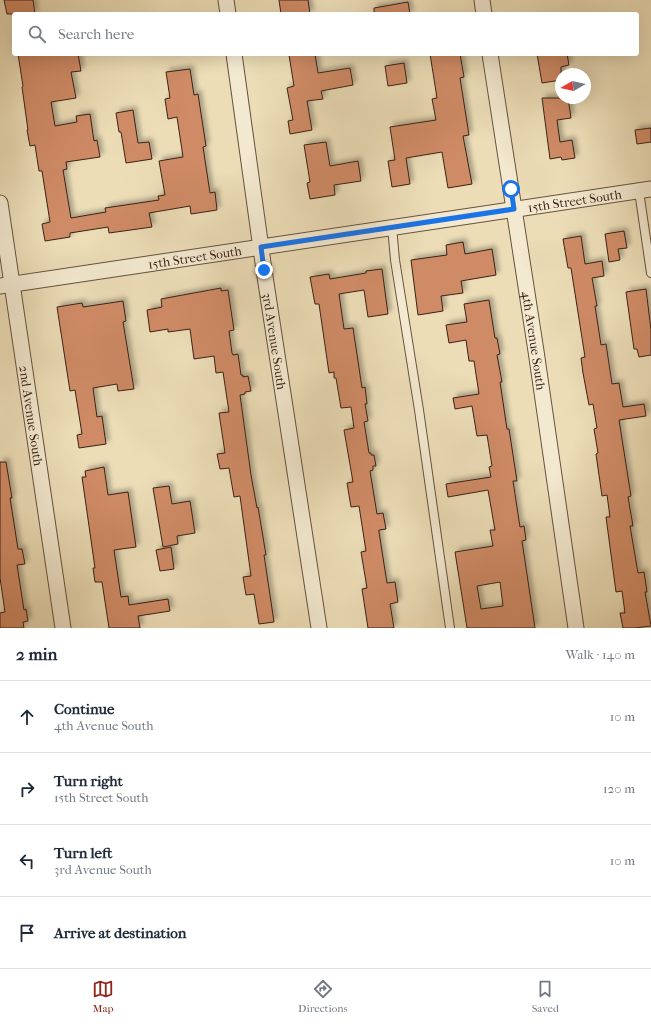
<!DOCTYPE html>
<html lang="en">
<head>
<meta charset="utf-8">
<style>
	body { margin:0; font-family:"IM FELL French Canon",serif; background:#f2f2f3; color:#1f2937 }
	.compass { position:absolute; left:555px; top:68px; width:36px; height:36px; border-radius:50%; background:#fff; box-shadow:0 4px 16px #0002; rotate:261deg }
	.stop { position:absolute; width:12px; height:12px; margin:-9px; border:3px solid #1a73e8; border-radius:50%; background:#fff }
	.stop.end { background:#1a73e8; border-color:#fff; box-shadow:0 1px 4px #0008 }
	.list { margin:0; padding:0; list-style:none }
	h2 { display:flex; justify-content:space-between; align-items:center; height:52px; margin:0; padding:0 16px; font-size:17px }
	h2 small { font-size:13px; font-weight:400; color:#747a83 }
	.list li { display:grid; grid-template-columns:26px 1fr auto; gap:12px; align-items:center; box-sizing:border-box; height:72px; padding:0 16px; border-top:1px solid #e0e1e3 }
	.list b { display:block; font-size:15px; white-space:nowrap }
	.list p { margin:0; font-size:13px; white-space:nowrap; color:#747a83 }
	.list em { font-size:13px; font-style:normal; color:#747a83 }
	.icon { flex:none; width:22px; height:22px; fill:none; stroke:currentColor; stroke-width:2; stroke-linecap:round; stroke-linejoin:round }
	.map { position:relative; flex:none; width:651px; height:628px; overflow:hidden }
	.search { position:absolute; background:#fff; box-shadow:0 4px 16px #0002; left:12px; right:12px; top:12px; height:44px; display:flex; align-items:center; gap:10px; box-sizing:border-box; padding:0 14px; border-radius:4px; color:#747a83; font-size:15px }
	.sheet { height:340px; background:#fff }
	nav { display:flex; justify-content:space-around; align-items:center; box-sizing:border-box; height:56px; border-top:1px solid #e0e1e3; background:#fff; font-size:11px; color:#747a83 }
	nav a { display:grid; justify-items:center; gap:2px }
	nav .on { color:#8f2418 }
	.map>svg:first-child { display:block }
	.building { fill:#cf8b66; stroke:#3a2217; fill-rule:evenodd; filter:url(#shadow) }
	.lines { fill:none; stroke-linecap:round; stroke-linejoin:round }
	.service-casing { stroke:#66513f; stroke-width:10 }
	.minor-casing { stroke:#66513f; stroke-width:17 }
	.service { stroke:#f3e9d0; stroke-width:8 }
	.minor { stroke:#f3e9d0; stroke-width:15 }
	.route { stroke:#1a73e8; stroke-width:5 }
	.labels { text-anchor:middle; stroke-width:3.5; stroke-linejoin:round; paint-order:stroke }
	.street-label { font-size:13px; fill:#3a2217; stroke:#f3e9d0 }
</style>
</head>
<body>
<div class="map">
<svg width="651" height="628" viewBox="0 0 651 628">
	<defs>
		<filter id="shadow"><feDropShadow dx="3.5" dy="-3.5" stdDeviation="2" flood-color="#0004"/></filter>
	</defs>
	<rect width="100%" height="100%" fill="#ecddb7"/>
	<filter id="stains"><feTurbulence type="fractalNoise" baseFrequency=".005" numOctaves="4"/><feColorMatrix values="0 0 0 0 .2 0 0 0 0 .09 0 0 0 0 .02 0 0 0 .5 -.17"/></filter>
	<radialGradient id="worn" r=".72"><stop offset=".6" stop-color="#630" stop-opacity="0"/><stop offset="1" stop-color="#630" stop-opacity=".3"/></radialGradient>
	<g class="building">
		<polygon points="4,0 33,0 35,14 7,14"/>
		<polygon points="279,0 308,0 310,14 281,14"/>
		<polygon points="408,2 410,14 374,14 374,8"/>
		<polygon points="18,54 78,54 81,71 71,72 76,98 51,102 55,126 77,122 76,116 90,114 94,141 97,140 100,157 66,162 67,169 63,170 71,218 106,212 105,208 159,200 158,196 165,195 159,161 183,157 177,117 168,119 165,99 170,98 166,72 190,69 194,95 198,94 206,146 203,147 210,193 215,192 217,210 191,214 190,206 149,213 152,227 109,233 108,227 70,233 70,237 45,241 42,224 50,222 42,171 39,171 35,145 30,146 27,130 28,130 22,87 23,86"/>
		<polygon points="298,54 315,54 318,73 350,68 353,85 321,91 323,99 307,101 312,130 290,134 288,121 293,120 287,88 294,86 289,55"/>
		<polygon points="430,54 460,54 464,77 460,78 469,135 463,136 472,184 448,188 442,152 406,158 410,184 392,187 388,161 395,160 390,127 436,120 432,99 437,98"/>
		<polygon points="537,54 567,54 569,65 561,67 561,80 542,83"/>
		<polygon points="404,63 407,83 388,86 385,66"/>
		<polygon points="542,98 568,98 571,118 557,120 560,142 572,140 575,158 562,160 561,157 550,159"/>
		<polygon points="133,110 138,143 149,142 152,159 126,163 121,132 119,132 116,113"/>
		<polygon points="651,128 651,142 637,144 635,130"/>
		<polygon points="326,142 330,166 358,161 361,181 334,185 335,195 310,199 307,183 310,182 304,145"/>
		<polygon points="624,231 627,248 618,249 620,260 609,262 605,234"/>
		<polygon points="581,236 585,264 602,261 604,276 592,278 597,306 595,306 601,345 606,344 612,384 619,383 623,407 644,404 646,416 619,420 631,496 628,497 633,526 630,526 638,573 644,572 647,592 645,592 651,626 635,628 623,628 620,613 625,613 622,591 616,592 606,517 610,517 607,495 602,496 596,454 598,453 594,429 597,428 593,404 589,405 583,373 581,358 585,357 571,268 568,268 563,239"/>
		<polygon points="463,242 465,254 492,249 496,275 461,281 463,293 441,296 443,311 418,315 411,260 447,255 446,245"/>
		<polygon points="382,269 388,314 368,317 364,290 339,294 344,329 353,328 362,388 365,387 367,404 365,404 368,421 364,422 369,453 371,453 371,455 374,455 376,466 373,466 373,470 370,471 377,514 383,513 386,529 379,530 379,532 387,583 395,582 398,602 390,604 394,628 368,628 362,589 367,588 361,552 366,551 359,506 351,507 347,483 353,482 344,430 354,428 351,407 341,408 336,378 334,378 334,372 329,373 319,304 315,304 310,277 329,274 330,279 366,273 366,271"/>
		<polygon points="221,288 221,291 228,290 234,330 229,331 232,353 233,355 238,354 241,375 243,375 243,377 248,376 251,391 245,392 245,394 240,395 251,475 257,508 258,507 266,555 264,555 274,622 259,624 254,594 246,595 243,577 251,576 240,496 234,497 229,468 220,469 217,454 225,453 219,413 229,412 223,372 216,373 214,356 194,359 190,329 168,332 168,329 150,332 147,310 162,307 161,299"/>
		<polygon points="646,289 651,330 651,355 639,357 637,349 634,349 626,292"/>
		<path d="M489 300 495 338H497L500 354 497 355 502 382H500L507 429H509L517 481H513L520 527 524 526 526 540 522 541 535 628H467L455 552 493 546 490 530H495L488 490 448 497 446 484 491 477 489 467 492 466 487 435 477 436 472 406 455 409 453 398 479 394 474 361H469L466 340 449 343 446 325 467 322 464 304ZM500 582 503 606 481 609 477 586Z"/>
		<polygon points="123,301 126,321 123,322 134,389 118,391 117,384 93,388 97,417 102,416 106,444 79,448 77,435 82,434 75,390 70,391 57,307 82,303 83,307"/>
		<polygon points="0,462 6,462 12,498 10,498 18,549 22,549 25,564 17,565 24,610 26,609 28,621 23,622 24,628 0,628 0,613 5,612 0,578"/>
		<polygon points="104,467 108,495 128,492 136,547 114,550 121,597 128,596 129,605 168,599 170,611 138,616 140,628 109,628 102,582 95,582 93,568 95,568 82,477 86,477 85,471"/>
		<polygon points="169,486 172,504 190,501 195,533 177,536 178,544 163,547 153,488"/>
		<polygon points="171,547 174,569 160,571 156,550"/>
	</g>
	<g class="lines">
		<g class="service-casing">
			<g id="service">
				<polyline points="639,191 651,273"/>
				<polyline points="392,227 395,260 419,410 450,628"/>
			</g>
		</g>
		<g class="minor-casing">
			<g id="minor">
				<polyline points="226,0 228,14"/>
				<polyline points="482,0 484,14"/>
				<path id="s1" d="M234 54 264 270 319 628"/>
				<path id="s2" d="M490 54 536 351 576 628"/>
				<path id="s3" d="M0 203 63 628"/>
				<path id="s4" d="M0 286 651 189"/>
			</g>
		</g>
		<use href="#service" class="service"/>
		<use href="#minor" class="minor"/>
	</g>
	<g class="lines">
		<polyline class="route" points="264,270 261,247 514,209 511,189"/>
	</g>
	<g class="labels">
		<g class="street-label">
			<text dy="5" stroke="none"><textPath href="#s4" startOffset="581">15th Street South</textPath></text>
			<text dy="5" stroke="none"><textPath href="#s4" startOffset="197">15th Street South</textPath></text>
			<text dy="5" stroke="none"><textPath href="#s1" startOffset="290">3rd Avenue South</textPath></text>
			<text dy="5" stroke="none"><textPath href="#s2" startOffset="290">4th Avenue South</textPath></text>
			<text dy="5" stroke="none"><textPath href="#s3" startOffset="215">2nd Avenue South</textPath></text>
		</g>
	</g>
	<rect width="100%" height="100%" filter="url(#stains)"/>
	<rect width="100%" height="100%" fill="url(#worn)"/>
</svg>
<svg class="compass" viewBox="-18 -18 36 36"><path d="M0-13l5 13h-10z" fill="#e53935"/><path d="M0 13l5-13h-10z" fill="#747a83"/></svg>
<div class="stop" style="left:511px;top:189px"></div>
<div class="stop end" style="left:264px;top:270px"></div>
<div class="search"><svg class="icon" aria-label="search" viewBox="0 0 24 24"><circle cx="10" cy="10" r="6"/><path d="M15 15l6 6"/></svg>Search here</div>
</div>
<section class="sheet">
<h2>2 min<small>Walk · 140 m</small></h2>
<ul class="list">
<li><svg class="icon" aria-label="ahead" viewBox="0 0 24 24"><path d="M12 20V5M6 11l6-6 6 6"/></svg><div><b>Continue</b><p>4th Avenue South</p></div><em>10 m</em></li>
<li><svg class="icon" aria-label="right" viewBox="0 0 24 24"><path d="M7 20v-9h11M14 6l5 5-5 5"/></svg><div><b>Turn right</b><p>15th Street South</p></div><em>120 m</em></li>
<li><svg class="icon" aria-label="left" viewBox="0 0 24 24"><path d="M17 20v-9H6M10 6l-5 5 5 5"/></svg><div><b>Turn left</b><p>3rd Avenue South</p></div><em>10 m</em></li>
<li><svg class="icon" aria-label="arrive" viewBox="0 0 24 24"><path d="M6 21V4h12l-3 4 3 4H6"/></svg><div><b>Arrive at destination</b></div></li>
</ul>
</section>
<nav>
<a class="on"><svg class="icon" aria-label="map" viewBox="0 0 24 24"><path d="M3 6l6-2 6 2 6-2v14l-6 2-6-2-6 2zM9 4v14M15 6v14"/></svg>Map</a>
<a><svg class="icon" aria-label="directions" viewBox="0 0 24 24"><path d="M12 3l9 9-9 9-9-9zM9 14v-3h6M13 9l2 2-2 2"/></svg>Directions</a>
<a><svg class="icon" aria-label="saved" viewBox="0 0 24 24"><path d="M7 4h10v16l-5-4-5 4z"/></svg>Saved</a>
</nav>
</body>
</html>
